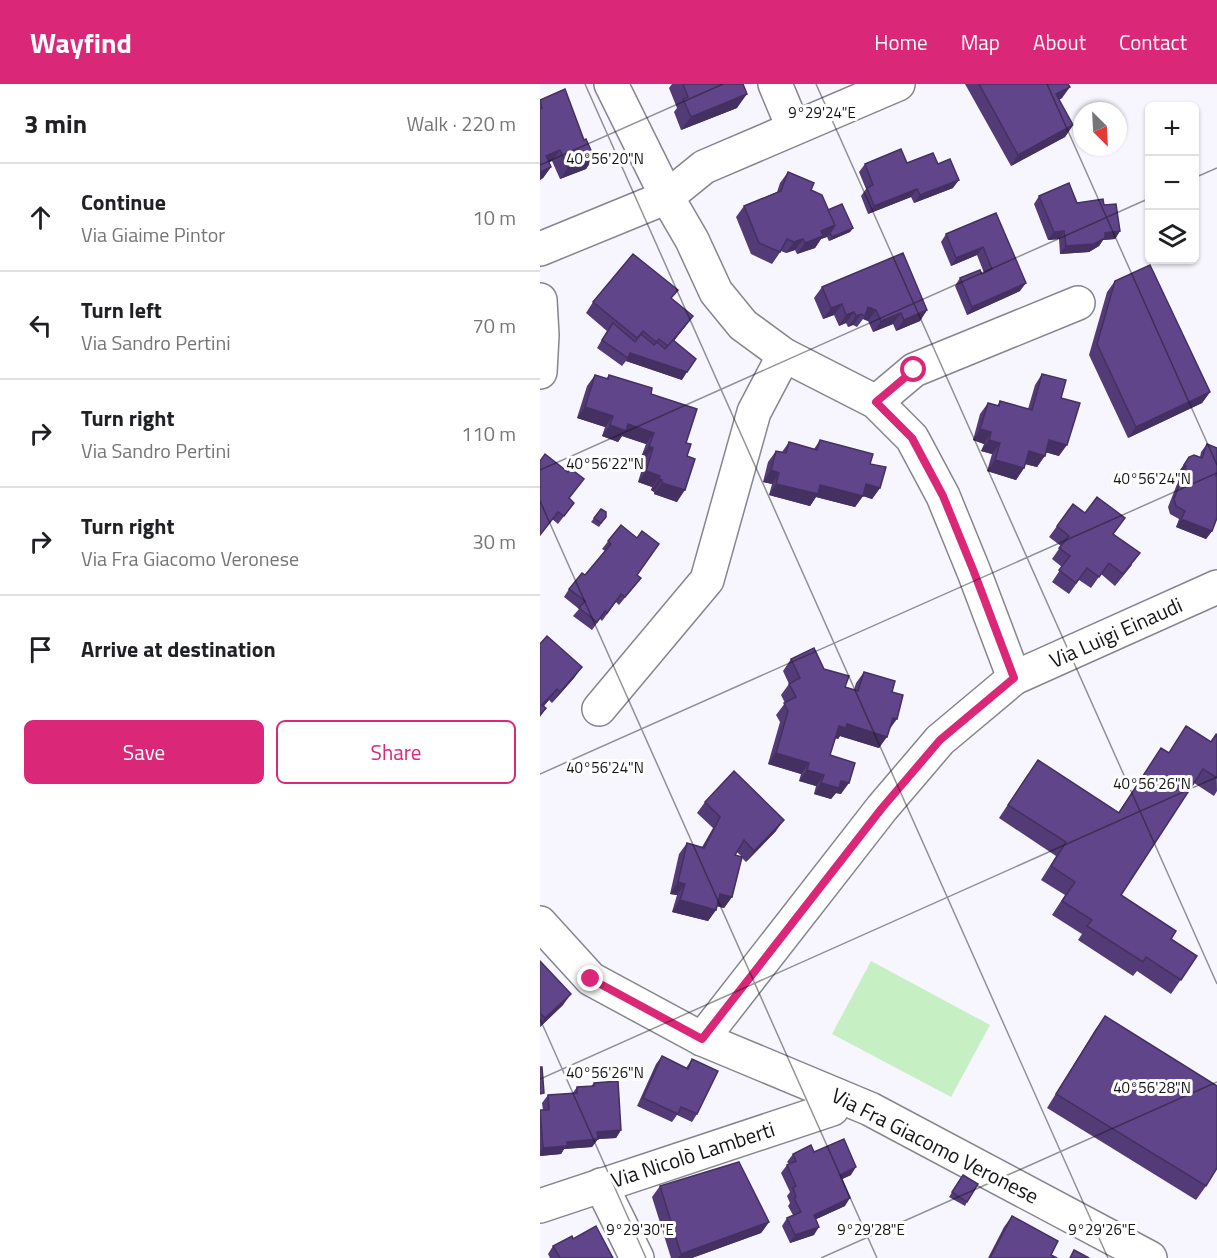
<!DOCTYPE html>
<html lang="en">
<head>
<meta charset="utf-8">
<style>
	body { margin:0; font-family:"Titillium Web",sans-serif; background:#f2f2f2; color:#202124 }
	.controls { position:absolute; right:18px; top:18px; display:grid; overflow:hidden; border-radius:9px; box-shadow:0 2px 4px #0004 }
	.controls button { width:54px; height:54px; display:grid; place-items:center; padding:0; border:0; border-bottom:2px solid #e0e0e0; background:#fff; color:#202124; font:30px sans-serif }
	.compass { position:absolute; left:533px; top:18px; width:54px; height:54px; border-radius:50%; background:#fff; box-shadow:0 2px 4px #0004; rotate:156deg }
	.stop { position:absolute; width:18px; height:18px; margin:-14px; border:4px solid #db2777; border-radius:50%; background:#fff }
	.stop.end { background:#db2777; border-color:#fff; box-shadow:0 2px 6px #0008 }
	.list { margin:0; padding:0; list-style:none }
	h2 { display:flex; justify-content:space-between; align-items:center; height:78px; margin:0; padding:0 24px; font-size:26px }
	h2 small { font-size:20px; font-weight:400; color:#757577 }
	.list li { display:grid; grid-template-columns:39px 1fr auto; gap:18px; align-items:center; box-sizing:border-box; height:108px; padding:0 24px; border-top:2px solid #e0e0e0 }
	.list b { display:block; font-size:22px; white-space:nowrap }
	.list p { margin:0; font-size:20px; white-space:nowrap; color:#757577 }
	.list em { font-size:20px; font-style:normal; color:#757577 }
	.actions { display:flex; gap:12px; padding:18px 24px }
	.actions a { flex:1; padding:14px 0; border:2px solid #db2777; border-radius:9px; text-align:center; font-size:21px; color:#db2777 }
	.actions .main { background:#db2777; color:#fff }
	.icon { flex:none; width:33px; height:33px; fill:none; stroke:currentColor; stroke-width:2; stroke-linecap:round; stroke-linejoin:round }
	.map { position:relative; flex:none; width:677px; height:1174px; overflow:hidden }
	header { display:flex; align-items:center; gap:36px; box-sizing:border-box; height:84px; padding:0 30px; background:#db2777; color:#fff }
	header strong { font-size:28px }
	nav { display:flex; gap:33px; margin-inline-start:auto; font-size:21px }
	main { display:flex }
	aside { flex:1; background:#fff }
	.map>svg:first-child { display:block }
	.green { fill:#c7efc4 }
	.lines { fill:none; stroke-linecap:round; stroke-linejoin:round }
	.minor-casing { stroke:#86858d; stroke-width:36 }
	.minor { stroke:#fff; stroke-width:33 }
	.wall { fill:#533b77; fill-rule:evenodd }
	.shaded-wall { fill:#443061 }
	.building { fill:#61458a; stroke:#443061; stroke-width:1.5 }
	.route { stroke:#db2777; stroke-width:8 }
	.ticks { fill:none; stroke:#151417; stroke-width:1.5; stroke-opacity:0.45 }
	.labels { text-anchor:middle; stroke-width:6; stroke-linejoin:round; paint-order:stroke }
	.street-label { font-size:21px; fill:#151417; stroke:#fff }
	.ticks-label { font-size:15px; text-anchor:middle; fill:#151417; stroke:#fff; stroke-width:6; stroke-linejoin:round; paint-order:stroke }
</style>
</head>
<body>
<header>
<strong>Wayfind</strong>
<nav><a>Home</a><a>Map</a><a>About</a><a>Contact</a></nav>
</header>
<main>
<aside>
<h2>3 min<small>Walk · 220 m</small></h2>
<ul class="list">
<li><svg class="icon" aria-label="ahead" viewBox="0 0 24 24"><path d="M12 20V5M6 11l6-6 6 6"/></svg><div><b>Continue</b><p>Via Giaime Pintor</p></div><em>10 m</em></li>
<li><svg class="icon" aria-label="left" viewBox="0 0 24 24"><path d="M17 20v-9H6M10 6l-5 5 5 5"/></svg><div><b>Turn left</b><p>Via Sandro Pertini</p></div><em>70 m</em></li>
<li><svg class="icon" aria-label="right" viewBox="0 0 24 24"><path d="M7 20v-9h11M14 6l5 5-5 5"/></svg><div><b>Turn right</b><p>Via Sandro Pertini</p></div><em>110 m</em></li>
<li><svg class="icon" aria-label="right" viewBox="0 0 24 24"><path d="M7 20v-9h11M14 6l5 5-5 5"/></svg><div><b>Turn right</b><p>Via Fra Giacomo Veronese</p></div><em>30 m</em></li>
<li><svg class="icon" aria-label="arrive" viewBox="0 0 24 24"><path d="M6 21V4h12l-3 4 3 4H6"/></svg><div><b>Arrive at destination</b></div></li>
</ul>
<div class="actions"><a class="main">Save</a><a>Share</a></div>
</aside>
<div class="map">
<svg width="677" height="1174" viewBox="0 0 677 1174">
	<rect width="100%" height="100%" fill="#f7f6ff"/>
	<polygon class="green" points="331,877 450,941 411,1013 292,950"/>
	<g class="lines">
		<g class="minor-casing">
			<g id="minor">
				<polyline points="71,0 127,113 152,156 176,208 203,241 244,271 336,318 372,354 403,412 434,488 474,594"/>
				<polyline points="235,0 253,43"/>
				<polyline points="0,165 127,113 164,83 358,0"/>
				<polyline points="0,216 2,251 0,288"/>
				<polyline points="336,318 374,286 538,219"/>
				<polyline points="59,625 167,496 214,328 244,271"/>
				<polyline points="0,839 51,895 162,955 330,1025 610,1174"/>
				<polyline points="162,955 342,724 400,656 474,594 677,503"/>
				<polyline points="61,1101 97,1174"/>
				<polyline points="0,1122 292,1025 298,1012"/>
			</g>
		</g>
		<use href="#minor" class="minor"/>
	</g>
	<g class="wall">
		<polygon points="132,0 203,0 197,24 141,46 134,28 137,24 129,4"/>
		<polygon points="425,0 528,0 522,14 519,16 533,41 525,53 471,82"/>
		<polygon points="0,16 44,56 54,73 46,85 20,95 12,77 9,78 11,83 3,94 0,96"/>
		<polygon points="367,79 398,80 413,104 374,119 371,113 328,130 321,112 326,105 319,88 325,80"/>
		<polygon points="248,88 271,106 288,126 313,144 310,148 289,157 287,153 281,155 275,164 257,170 255,166 246,169 241,167 232,180 211,170 196,133 204,122 237,108 240,99"/>
		<polygon points="499,112 537,119 564,121 580,147 575,155 563,156 559,162 549,168 520,170 519,155 508,156 494,120"/>
		<polygon points="456,129 480,207 427,231 415,202 420,194 444,189 437,171 411,182 401,158 406,150"/>
		<polygon points="575,197 670,308 662,319 588,354 549,271 567,208"/>
		<polygon points="282,203 387,226 380,237 356,247 353,240 333,248 328,237 323,235 317,243 313,241 308,243 306,239 299,242 294,231 283,235 274,214"/>
		<polygon points="132,215 153,232 134,257 142,296 86,277 82,282 57,264 67,247 46,229 53,218"/>
		<polygon points="502,290 521,314 519,372 506,368 497,383 485,380 484,384 476,396 447,387 452,370 441,367 444,360 433,356 440,330 448,319 457,322 460,317 488,325 495,301"/>
		<polygon points="55,291 66,295 69,291 111,310 146,359 147,372 137,418 114,410 114,408 111,406 112,403 98,398 105,375 101,373 106,360 82,352 78,358 62,352 65,343 37,334 47,302"/>
		<polygon points="280,356 330,380 340,404 332,415 323,412 315,423 276,413 270,422 229,411 232,400 223,398 228,378 236,367 242,368 249,358 274,365"/>
		<polygon points="667,360 676,392 676,437 672,447 666,455 636,443 639,435 630,430 628,423 641,390 638,389 649,373 660,373 661,368"/>
		<polygon points="0,377 29,415 34,419 18,440 12,435"/>
		<polygon points="61,425 66,433 59,443 51,438"/>
		<polygon points="81,441 97,491 101,494 79,521 76,518 62,537 60,535 52,546 33,532 39,525 24,513 29,505 45,491 65,467 62,465"/>
		<polygon points="517,442 574,450 592,481 575,502 561,490 551,504 539,496 529,510 512,498 522,483 512,475 521,462 509,453"/>
		<polygon points="0,560 42,583 34,594 12,619 9,616 4,622 6,624 0,633"/>
		<polygon points="251,575 284,585 305,603 314,606 316,599 324,588 352,608 349,646 339,664 300,652 298,655 295,654 290,671 301,710 296,709 291,715 274,710 276,702 259,697 261,690 228,680 240,638 236,631 245,619 241,611 249,600 243,587"/>
		<polygon points="676,649 677,707 674,712 654,699 581,811 631,855 657,872 631,910 597,887 593,892 538,856 542,850 512,831 525,811 501,796 516,772 459,734 488,690 578,729 621,664 628,669 670,658"/>
		<path d="M165 718 236 747 206 778 202 774 192 813 184 824 177 822 176 826 168 837 132 828 137 811 130 810 139 770 147 759 162 763 173 744 157 729ZM197 768 202 773 195 771Z"/>
		<polygon points="0,877 23,921 0,943"/>
		<polygon points="565,932 666,1102 656,1116 507,1024 555,946"/>
		<polygon points="122,972 146,984 152,975 157,1030 152,1038 137,1031 132,1038 97,1022 116,980"/>
		<polygon points="54,999 81,1046 76,1054 58,1055 52,1063 24,1065 21,1070 0,1072 0,1026 3,1026 2,1019 8,1011 32,1010 37,1003 51,1002"/>
		<polygon points="274,1068 311,1091 302,1095 305,1122 276,1135 274,1151 250,1159 242,1142 247,1134 253,1131 248,1122 250,1119 247,1112 250,1108 241,1089 247,1081 249,1080 247,1078 253,1070"/>
		<polygon points="423,1091 427,1118 425,1122 409,1113"/>
		<polygon points="120,1102 229,1138 221,1149 152,1174 131,1174 112,1113"/>
		<polygon points="472,1132 511,1171 517,1174 448,1174 464,1143"/>
		<polygon points="33,1155 73,1174 10,1174 8,1170 13,1162"/>
	</g>
	<g class="shaded-wall">
		<polygon points="530,3 522,14 508,22 516,10"/>
		<polygon points="207,10 197,24 141,46 151,33"/>
		<polygon points="533,41 525,53 471,82 478,71"/>
		<polygon points="20,66 12,77 0,82 6,72"/>
		<polygon points="54,73 46,85 20,95 28,84"/>
		<polygon points="11,83 3,94 0,96 0,88"/>
		<polygon points="419,96 413,104 374,119 380,111"/>
		<polygon points="377,105 371,113 328,130 334,122"/>
		<polygon points="295,141 287,153 281,155 275,164 257,170 265,159 281,147"/>
		<polygon points="313,144 310,148 289,157 292,153"/>
		<polygon points="524,147 519,155 508,156 514,148"/>
		<polygon points="580,147 575,155 563,156 559,162 549,168 520,170 526,162 565,149"/>
		<polygon points="263,155 255,166 246,169 254,158"/>
		<polygon points="443,163 437,171 411,182 416,174"/>
		<polygon points="486,199 480,207 427,231 432,223"/>
		<polygon points="302,220 294,231 283,235 291,224"/>
		<polygon points="328,223 336,226 328,237 323,235 325,232"/>
		<polygon points="387,226 380,237 356,247 364,236"/>
		<polygon points="314,228 306,239 299,242 306,231"/>
		<polygon points="361,229 353,240 333,248 341,237"/>
		<polygon points="321,230 313,241 308,243 316,232"/>
		<polygon points="153,232 145,243 120,273 128,262"/>
		<polygon points="90,269 147,288 142,296 86,277"/>
		<polygon points="670,308 662,319 588,354 596,343"/>
		<polygon points="45,323 73,332 65,343 37,334"/>
		<polygon points="88,340 114,349 106,360 82,352 78,358 62,352 70,341"/>
		<polygon points="440,345 451,348 444,360 433,356"/>
		<polygon points="449,356 460,359 452,370 441,367"/>
		<polygon points="509,356 527,361 519,372 501,367"/>
		<polygon points="109,362 113,364 105,375 101,373"/>
		<polygon points="489,367 505,372 497,383 481,379"/>
		<polygon points="455,376 484,384 476,396 447,387"/>
		<polygon points="644,381 646,382 641,390 638,389"/>
		<polygon points="231,386 239,389 232,400 223,398"/>
		<polygon points="106,387 120,392 112,403 98,398"/>
		<polygon points="119,395 122,396 114,408 111,406"/>
		<polygon points="122,399 145,406 137,418 114,410"/>
		<polygon points="236,400 280,401 326,400 340,404 332,415 323,412 315,423 276,413 270,422 229,411"/>
		<polygon points="641,435 672,447 666,455 636,443"/>
		<polygon points="42,583 34,594 12,619 20,608"/>
		<polygon points="17,605 9,616 0,626 0,625"/>
		<polygon points="353,634 357,635 349,646"/>
		<polygon points="307,640 347,653 339,664 300,652 298,655 292,653 299,642"/>
		<polygon points="236,669 269,679 261,690 228,680"/>
		<polygon points="267,686 284,691 276,702 259,697"/>
		<polygon points="301,697 309,699 301,710 296,709 291,715 274,710 281,699"/>
		<polygon points="244,736 236,747 206,778 214,767"/>
		<polygon points="138,798 145,800 137,811 130,810"/>
		<polygon points="180,810 192,813 184,824 172,821"/>
		<polygon points="140,816 176,826 168,837 132,828"/>
		<polygon points="31,910 23,921 0,943 5,934"/>
		<polygon points="81,1046 76,1054 58,1055 52,1063 24,1065 21,1070 0,1072 0,1068 3,1064 27,1058 57,1048"/>
		<polygon points="316,1083 311,1091 294,1099 300,1091"/>
		<polygon points="310,1114 305,1122 268,1139 274,1131"/>
		<polygon points="229,1138 221,1149 152,1174 138,1174 141,1170"/>
		<polygon points="279,1143 274,1151 250,1159 255,1151"/>
	</g>
	<g class="building">
		<polygon points="143,0 203,0 207,10 151,33 143,15 148,13"/>
		<polygon points="439,0 528,0 530,3 516,10 533,41 478,71"/>
		<polygon points="25,5 44,56 46,55 54,73 28,84 20,66 6,72 11,83 0,88 0,25 2,24 0,16"/>
		<polygon points="361,65 367,79 393,69 398,80 410,75 419,96 380,111 377,105 334,122 327,104 333,101 325,80"/>
		<polygon points="248,88 274,99 271,106 282,111 295,141 281,147 283,152 265,159 263,155 254,158 247,155 240,168 219,159 204,122 241,107"/>
		<polygon points="529,99 537,119 563,115 564,121 576,120 580,147 565,149 565,154 554,160 526,162 524,147 514,148 499,112"/>
		<polygon points="302,120 313,144 292,153 290,149 295,141 288,126"/>
		<polygon points="456,129 486,199 432,223 420,194 440,186 442,190 452,185 443,163 416,174 406,150"/>
		<polygon points="363,169 387,226 364,236 361,229 341,237 336,226 328,223 325,232 321,230 316,232 314,228 306,231 302,220 291,224 282,203"/>
		<polygon points="93,170 138,206 131,214 153,232 128,262 119,255 116,258 103,247 97,254 53,218"/>
		<polygon points="610,181 670,308 596,343 557,260 575,197"/>
		<polygon points="73,239 95,258 101,250 114,261 117,258 125,265 133,256 156,275 147,288 90,269 88,274 62,256"/>
		<polygon points="502,290 526,296 521,314 540,319 527,361 509,356 505,372 489,367 484,384 455,376 460,359 449,356 451,348 440,345 448,319 459,322 460,317 492,326"/>
		<polygon points="55,291 68,295 69,291 112,304 111,310 157,325 146,359 151,360 147,372 155,375 145,406 122,399 122,396 119,395 120,392 106,387 113,364 109,362 114,349 88,340 86,347 70,341 73,332 45,323"/>
		<polygon points="280,356 333,370 330,380 346,383 340,404 326,400 323,412 280,401 278,410 236,400 239,389 231,386 236,367 246,369 249,358 277,366"/>
		<polygon points="667,360 677,364 677,389 676,392 677,392 677,434 672,447 641,435 645,427 636,422 634,415 646,382 644,381 649,373 654,371 662,374"/>
		<polygon points="5,370 28,388 31,385 44,395 29,414 34,419 24,432 18,428 0,451 0,377"/>
		<polygon points="557,413 585,434 573,450 600,469 583,490 569,479 559,493 547,484 536,499 519,486 530,472 519,464 529,452 517,442 533,420 545,429"/>
		<polygon points="61,425 66,428 66,433 61,439 54,434"/>
		<polygon points="81,441 97,454 102,447 119,460 97,491 101,494 85,513 81,510 67,529 65,527 57,538 39,524 45,517 29,505 42,489 45,491 71,460 68,457"/>
		<polygon points="7,552 42,583 20,608 17,605 2,621 6,624 0,631 0,560"/>
		<polygon points="274,564 284,585 309,592 305,603 318,607 324,588 355,597 352,608 363,611 357,635 353,634 347,653 307,640 306,644 299,642 290,671 315,679 309,699 301,697 299,704 281,699 284,691 267,686 269,679 236,669 248,627 244,619 256,613 249,600 260,594 251,575"/>
		<polygon points="646,642 671,658 677,650 677,694 663,685 581,811 636,847 631,855 657,872 641,896 606,873 603,878 547,842 552,836 522,817 535,798 511,782 526,758 468,721 498,676 579,729 621,664 629,669"/>
		<polygon points="194,687 244,736 214,767 204,756 195,771 202,773 192,813 180,810 176,826 140,816 145,800 138,798 147,759 164,764 180,733 165,718"/>
		<polygon points="0,877 31,910 5,934 0,929"/>
		<polygon points="565,932 677,1002 677,1084 666,1102 516,1010"/>
		<polygon points="122,972 148,985 152,975 178,987 157,1030 141,1023 138,1030 103,1014"/>
		<polygon points="0,983 2,983 4,1009 0,1010"/>
		<polygon points="78,997 81,1046 57,1048 58,1055 27,1058 27,1062 3,1064 0,1026 9,1026 8,1011 37,1009 37,1003 54,1002 54,999"/>
		<polygon points="304,1055 316,1083 300,1091 310,1114 274,1131 279,1143 255,1151 247,1134 261,1128 254,1114 256,1113 253,1104 256,1102 247,1081 256,1077 253,1070 271,1061 274,1068"/>
		<polygon points="199,1078 229,1138 141,1170 120,1102"/>
		<polygon points="423,1091 438,1100 427,1118 412,1108"/>
		<polygon points="472,1132 518,1157 511,1171 517,1174 450,1174"/>
		<polygon points="56,1142 73,1174 20,1174 13,1162 32,1152 33,1155"/>
		<polygon points="534,1166 549,1174 530,1174"/>
	</g>
	<g class="lines">
		<polyline class="route" points="51,895 162,955 342,724 400,656 474,594 434,488 403,412 372,354 336,318 374,286"/>
	</g>
	<path class="ticks" d="M45 0 568 1174M276 0 677 900M507 0 677 381M0 81 183 0M654 94 677 84M0 386 610 114M0 417 337 1174M0 690 677 389M0 935 106 1174M0 995 677 693M281 1174 677 998"/>
	<g class="labels">
		<g class="street-label">
			<text transform="translate(576 549) rotate(-24)" y="7">Via Luigi Einaudi</text>
			<text transform="translate(395 1062) rotate(27)" y="7">Via Fra Giacomo Veronese</text>
			<text transform="translate(153 1071) rotate(-18)" y="7">Via Nicolò Lamberti</text>
		</g>
	</g>
	<g class="ticks-label">
		<text x="282" y="34">9°29'24"E</text>
		<text x="65" y="80">40°56'20"N</text>
		<text x="65" y="385">40°56'22"N</text>
		<text x="612" y="400">40°56'24"N</text>
		<text x="65" y="689">40°56'24"N</text>
		<text x="612" y="705">40°56'26"N</text>
		<text x="65" y="994">40°56'26"N</text>
		<text x="612" y="1009">40°56'28"N</text>
		<text x="100" y="1151">9°29'30"E</text>
		<text x="331" y="1151">9°29'28"E</text>
		<text x="562" y="1151">9°29'26"E</text>
	</g>
</svg>
<div class="controls">
<button>+</button>
<button>−</button>
<button><svg class="icon" aria-label="layers" viewBox="0 0 24 24"><path d="M12 4l9 5-9 5-9-5zM3 14l9 5 9-5"/></svg></button>
</div>
<svg class="compass" viewBox="-18 -18 36 36"><path d="M0-13l5 13h-10z" fill="#e53935"/><path d="M0 13l5-13h-10z" fill="#757577"/></svg>
<div class="stop" style="left:374px;top:286px"></div>
<div class="stop end" style="left:51px;top:895px"></div>
</div>
</main>
</body>
</html>
